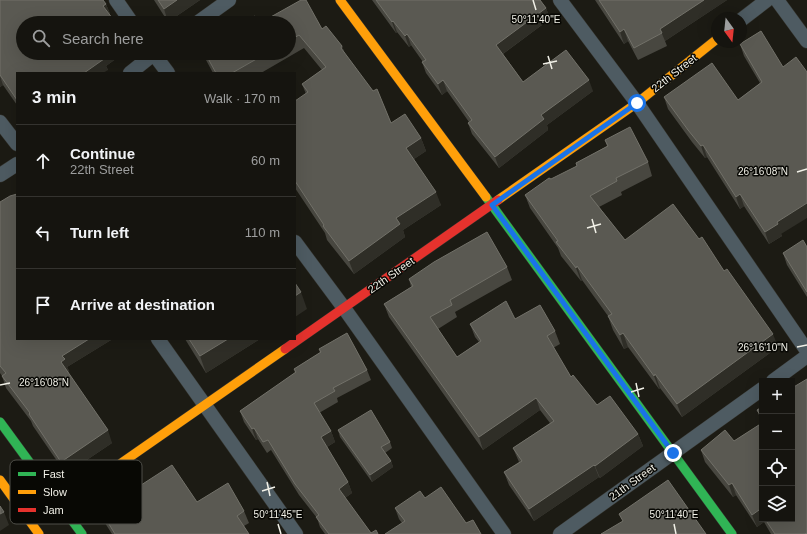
<!DOCTYPE html>
<html lang="en">
<head>
<meta charset="utf-8">
<style>
	body { margin:0; font-family:Helvetica,sans-serif; background:#22211d; color:#f1f3f6 }
	.controls { position:absolute; right:12px; bottom:12px; display:grid; overflow:hidden; border-radius:0px; box-shadow:0 4px 16px #0002 }
	.controls button { width:36px; height:36px; display:grid; place-items:center; padding:0; border:0; border-bottom:1px solid #34332f; background:#15140f; color:#f1f3f6; font:20px sans-serif }
	.compass { position:absolute; left:711px; top:12px; width:36px; height:36px; border-radius:50%; background:#15140f; box-shadow:0 4px 16px #0002; rotate:165deg }
	.stop { position:absolute; width:12px; height:12px; margin:-9px; border:3px solid #1a73e8; border-radius:50%; background:#fff }
	.stop.end { background:#1a73e8; border-color:#fff; box-shadow:0 1px 4px #0008 }
	.list { margin:0; padding:0; list-style:none }
	h2 { display:flex; justify-content:space-between; align-items:center; height:52px; margin:0; padding:0 16px; font-size:17px }
	h2 small { font-size:13px; font-weight:400; color:#9d9e9e }
	.list li { display:grid; grid-template-columns:26px 1fr auto; gap:12px; align-items:center; box-sizing:border-box; height:72px; padding:0 16px; border-top:1px solid #34332f }
	.list b { display:block; font-size:15px; white-space:nowrap }
	.list p { margin:0; font-size:13px; white-space:nowrap; color:#9d9e9e }
	.list em { font-size:13px; font-style:normal; color:#9d9e9e }
	.icon { flex:none; width:22px; height:22px; fill:none; stroke:currentColor; stroke-width:2; stroke-linecap:round; stroke-linejoin:round }
	.map { position:relative; flex:none; width:807px; height:534px; overflow:hidden }
	.search { position:absolute; background:#15140f; box-shadow:0 4px 16px #0002; left:16px; top:16px; width:280px; height:44px; display:flex; align-items:center; gap:10px; box-sizing:border-box; padding:0 14px; border-radius:22px; color:#9d9e9e; font-size:15px }
	.panel { position:absolute; background:#15140f; box-shadow:0 4px 16px #0002; left:16px; top:72px; width:280px; height:268px; border-radius:0px }
	.map>svg:first-child { display:block }
	.lines { fill:none; stroke-linecap:round; stroke-linejoin:round }
	.street-casing { stroke:#35342e; stroke-width:15 }
	.fast-casing { stroke:#35342e; stroke-width:10 }
	.slow-casing { stroke:#35342e; stroke-width:10 }
	.jam-casing { stroke:#35342e; stroke-width:10 }
	.street { stroke:#4e5b62; stroke-width:14 }
	.fast { stroke:#30b455; stroke-width:9 }
	.slow { stroke:#ff9f0a; stroke-width:9 }
	.jam { stroke:#e5322d; stroke-width:9 }
	.wall { fill:#484740 }
	.shaded-wall { fill:#2f2e27 }
	.building { fill:#5a5952; stroke:#727169 }
	.route { stroke:#1a73e8; stroke-width:5 }
	.ticks { fill:none; stroke:#f1f0e7; stroke-width:1.5 }
	.labels { text-anchor:middle; stroke-width:3; stroke-linejoin:round; paint-order:stroke }
	.street-label { font-size:11px; fill:#f1f0e7; stroke:#080804 }
	.key { fill:#080804; stroke:#4e4e48; stroke-width:1 }
	.key-label { font-size:11px; fill:#f1f0e7 }
	.ticks-label { font-size:10px; text-anchor:middle; fill:#f1f0e7; stroke:#080804; stroke-width:3; stroke-linejoin:round; paint-order:stroke }
</style>
</head>
<body>
<div class="map">
<svg width="807" height="534" viewBox="0 0 807 534">
	<rect width="100%" height="100%" fill="#1c1b14"/>
	<g class="lines">
		<g class="street-casing">
			<g id="street">
				<polyline points="116,0 132,23"/>
				<polyline points="560,0 637,103 807,351"/>
				<polyline points="777,0 807,41"/>
				<polyline points="741,20 767,0"/>
				<polyline points="197,23 229,0"/>
				<polyline points="153,53 168,73"/>
				<polyline points="130,73 155,53"/>
				<polyline points="0,122 17,144"/>
				<polyline points="0,175 17,164"/>
				<polyline points="295,242 344,308 504,534"/>
				<polyline points="158,339 296,534"/>
				<polyline points="773,381 807,356"/>
				<polyline points="560,534 762,389"/>
			</g>
		</g>
		<g class="fast-casing">
			<g id="fast">
				<polyline points="486,197 732,534"/>
				<polyline points="0,422 82,534"/>
			</g>
		</g>
		<g class="slow-casing">
			<g id="slow">
				<polyline points="340,0 486,197"/>
				<polyline points="498,200 637,103 717,39"/>
				<polyline points="0,480 39,534"/>
				<polyline points="61,505 285,349"/>
			</g>
		</g>
		<g class="jam-casing">
			<polyline id="jam" points="285,349 498,200"/>
		</g>
		<use href="#street" class="street"/>
		<use href="#fast" class="fast"/>
		<use href="#slow" class="slow"/>
		<use href="#jam" class="jam"/>
	</g>
	<g class="wall">
		<polygon points="0,0 106,4 110,14 23,53 124,53 106,66 108,70 17,73 17,105 3,85 0,87"/>
		<polygon points="154,0 200,0 168,22"/>
		<polygon points="372,0 540,0 546,8 550,19 503,54 523,82 593,91 547,125 548,130 499,168 472,134 468,123 469,122 447,91 442,95 426,73 422,62 423,62 411,45 409,47 397,32 396,33"/>
		<polygon points="595,0 727,0 665,41 667,46 638,60 628,41 624,44"/>
		<polygon points="289,23 322,29 342,46 345,54 391,123 421,138 426,151 414,159 441,205 403,230 405,237 354,274 327,240 325,233 295,188 295,101 306,94 302,84 322,70 304,48 261,73 213,73 206,60 203,53 289,53"/>
		<polygon points="761,31 781,234 782,236 769,244 744,206 740,209 707,157 705,158 692,142 668,109 664,97 738,100 760,83 744,56 740,44"/>
		<polygon points="605,140 648,162 652,176 621,192 622,195 599,207 625,240 699,239 724,271 778,347 682,417 660,388 659,389 628,347 624,349 613,330 608,316 582,280 581,281 561,256 558,248 530,208 525,195 577,166 576,163 607,146"/>
		<polygon points="0,202 17,339 111,340 67,367 69,371 68,372 112,443 66,474 33,426 31,421 6,388 2,376 0,373"/>
		<polygon points="807,247 807,297 787,265 783,253"/>
		<polygon points="507,267 512,280 455,312 457,317 438,329 457,357 479,342 475,337 470,324 515,319 555,331 560,344 553,348 571,377 597,405 638,434 643,446 600,478 599,477 534,521 509,485 504,472 519,462 513,448 550,423 540,410 483,450 389,317 384,304 411,287 409,279"/>
		<polygon points="185,339 260,339 206,373"/>
		<polygon points="319,349 367,370 371,380 337,398 338,402 319,413 331,431 335,442 327,447 348,482 352,493 345,498 371,533 378,534 325,534 320,527 317,518 299,495 271,450 267,453 258,439 256,440 244,422 240,411 295,373 294,369 320,353"/>
		<polygon points="762,407 762,423 757,410"/>
		<polygon points="762,423 762,519 792,519 807,534 771,534 764,522 757,527 736,495 733,497 705,462 701,450 734,441"/>
		<polygon points="338,430 390,442 392,448 385,453 391,461 393,467 372,482 340,437"/>
		<polygon points="425,498 466,523 402,523 399,519 395,508"/>
		<polygon points="197,502 244,511 249,523 244,526 249,534 112,534 105,523 101,511"/>
	</g>
	<g class="shaded-wall">
		<polygon points="177,0 200,0 168,22 164,9"/>
		<polygon points="704,0 727,0 665,41 660,29"/>
		<polygon points="106,4 110,14 107,17 103,6"/>
		<polygon points="546,8 550,19 500,56 496,45"/>
		<polygon points="393,21 397,32 396,33 392,22"/>
		<polygon points="624,29 628,41 624,44 620,32"/>
		<polygon points="407,34 411,45 409,47 405,36"/>
		<polygon points="342,46 347,60 341,48"/>
		<polygon points="106,53 124,53 106,66 108,70 103,73 84,73"/>
		<polygon points="0,76 3,85 0,87"/>
		<polygon points="443,80 447,91 442,95 438,84"/>
		<polygon points="589,80 593,91 547,125 548,130 499,168 495,157 541,115"/>
		<polygon points="421,138 426,151 411,161 406,148"/>
		<polygon points="703,145 707,157 705,158 701,146"/>
		<polygon points="436,192 441,205 403,230 405,237 354,274 349,261 396,218"/>
		<polygon points="740,194 744,206 740,209 736,197"/>
		<polygon points="807,203 807,218 781,234 782,236 769,244 765,232 777,222"/>
		<polygon points="577,266 582,280 581,281 576,268"/>
		<polygon points="301,292 307,309 295,317 295,296"/>
		<polygon points="623,333 628,347 624,349 620,335"/>
		<polygon points="773,334 778,347 682,417 677,404"/>
		<polygon points="89,339 111,339 111,340 67,367 69,371 66,374 61,362 62,356"/>
		<polygon points="228,339 260,339 206,373 200,356"/>
		<polygon points="655,374 660,388 659,389 654,376"/>
		<polygon points="536,398 540,410 483,450 479,437"/>
		<polygon points="254,428 258,439 256,440 252,429"/>
		<polygon points="108,430 112,443 66,474 61,462"/>
		<polygon points="331,431 335,442 325,448 321,437"/>
		<polygon points="638,434 643,446 600,478 595,466"/>
		<polygon points="391,461 393,467 372,482 370,475"/>
		<polygon points="594,465 599,477 534,521 529,509"/>
		<polygon points="348,482 352,493 342,500 339,489"/>
		<polygon points="732,483 736,495 733,497 729,485"/>
		<polygon points="759,510 764,522 757,527 752,515"/>
		<polygon points="4,512 9,525 0,531 0,514"/>
	</g>
	<g class="building">
		<polygon points="0,0 103,0 106,4 103,6 116,23 23,23 23,53 106,53 102,56 104,59 84,73 75,73 75,72 74,73 17,73 17,100 0,75"/>
		<polygon points="158,0 177,0 164,9"/>
		<polygon points="301,0 306,0 322,29 326,26 342,46 341,48 373,91 377,89 391,123 405,114 421,138 406,148 436,192 396,218 400,224 349,261 323,226 324,225 295,181 295,101 308,92 302,84 326,67 299,35 289,41 289,23 260,23"/>
		<polygon points="376,0 540,0 546,8 496,45 523,82 566,50 589,80 541,115 544,119 495,157 468,123 472,120 443,80 438,84 422,62 426,60 407,34 405,36 393,21 392,22"/>
		<polygon points="599,0 704,0 660,29 662,33 634,48 624,29 620,32"/>
		<polygon points="255,16 260,23 243,23"/>
		<polygon points="761,31 783,67 796,57 807,72 807,203 777,222 778,224 765,232 740,194 736,197 703,145 701,146 688,130 664,97 712,63 738,100 762,82 740,44"/>
		<polygon points="205,53 267,53 232,73 216,73"/>
		<polygon points="630,127 648,162 616,178 617,181 590,196 625,240 673,204 699,239 702,237 724,271 727,269 773,334 677,404 655,374 654,376 623,333 620,335 608,316 612,314 577,266 576,268 556,242 558,241 525,195 549,178 551,179 577,166 576,163 608,146 605,140"/>
		<polygon points="17,194 17,339 89,339 62,356 65,359 61,362 108,430 61,462 29,414 30,413 2,376 6,373 0,366 0,202 10,196"/>
		<polygon points="487,232 507,267 450,300 452,305 430,317 457,357 481,341 470,324 506,301 515,319 540,305 555,331 547,336 571,377 573,375 597,405 610,396 638,434 595,466 594,465 529,509 504,472 522,461 513,448 554,421 536,398 479,437 384,304 413,286 409,279 434,262"/>
		<polygon points="803,240 807,247 807,292 783,253"/>
		<polygon points="295,283 301,292 295,296"/>
		<polygon points="347,333 367,370 333,388 335,391 314,403 331,431 321,437 348,482 339,489 371,533 376,530 378,534 329,534 316,517 319,515 295,484 268,440 263,442 254,428 252,429 240,411 296,372 294,369 321,352 319,349"/>
		<polygon points="189,339 228,339 200,356"/>
		<polygon points="807,379 807,534 806,533 805,534 775,534 765,519 792,519 792,388"/>
		<polygon points="762,407 762,418 757,410"/>
		<polygon points="371,410 390,442 381,447 391,461 370,475 338,430"/>
		<polygon points="762,423 762,515 759,510 752,515 732,483 729,485 701,450 725,430 734,441"/>
		<polygon points="172,465 197,502 228,483 244,511 237,516 249,534 115,534 101,511"/>
		<polygon points="668,480 706,534 601,534 623,521 619,514"/>
		<polygon points="441,487 466,523 473,520 481,534 385,534 405,521 395,508 420,491 425,498"/>
		<polygon points="0,506 4,512 0,514"/>
	</g>
	<g class="lines">
		<polyline class="route" points="637,103 492,205 673,453"/>
	</g>
	<path class="ticks" d="M533 0 536 10M548 56 552 69M543 64 557 61M797 172 807 169M592 219 596 233M587 228 601 224M797 347 807 345M636 383 639 397M0 385 10 383M631 392 644 388M267 482 270 496M262 491 275 487M278 524 281 534M674 524 676 534"/>
	<g class="labels">
		<g class="street-label">
			<text transform="translate(674 73) rotate(-38)" y="4">22th Street</text>
			<text transform="translate(391 275) rotate(-35)" y="4">22th Street</text>
			<text transform="translate(632 482) rotate(-36)" y="4">21th Street</text>
		</g>
	</g>
	<rect x="10" y="460" width="132" height="64" rx="6" class="key"/>
	<rect x="18" y="472" width="18" height="4" fill="#30b455"/>
	<rect x="18" y="490" width="18" height="4" fill="#ff9f0a"/>
	<rect x="18" y="508" width="18" height="4" fill="#e5322d"/>
	<g class="key-label">
		<text x="43" y="478">Fast</text>
		<text x="43" y="496">Slow</text>
		<text x="43" y="514">Jam</text>
	</g>
	<g class="ticks-label">
		<text x="536" y="23">50°11'40"E</text>
		<text x="763" y="175">26°16'08"N</text>
		<text x="763" y="351">26°16'10"N</text>
		<text x="44" y="386">26°16'08"N</text>
		<text x="278" y="518">50°11'45"E</text>
		<text x="674" y="518">50°11'40"E</text>
	</g>
</svg>
<div class="controls">
<button>+</button>
<button>−</button>
<button><svg class="icon" aria-label="locate" viewBox="0 0 24 24"><circle cx="12" cy="12" r="6"/><path d="M12 2v4M12 18v4M2 12h4M18 12h4"/></svg></button>
<button><svg class="icon" aria-label="layers" viewBox="0 0 24 24"><path d="M12 4l9 5-9 5-9-5zM3 14l9 5 9-5"/></svg></button>
</div>
<svg class="compass" viewBox="-18 -18 36 36"><path d="M0-13l5 13h-10z" fill="#e53935"/><path d="M0 13l5-13h-10z" fill="#9d9e9e"/></svg>
<div class="stop" style="left:637px;top:103px"></div>
<div class="stop end" style="left:673px;top:453px"></div>
<div class="search"><svg class="icon" aria-label="search" viewBox="0 0 24 24"><circle cx="10" cy="10" r="6"/><path d="M15 15l6 6"/></svg>Search here</div>
<section class="panel">
<h2>3 min<small>Walk · 170 m</small></h2>
<ul class="list">
<li><svg class="icon" aria-label="ahead" viewBox="0 0 24 24"><path d="M12 20V5M6 11l6-6 6 6"/></svg><div><b>Continue</b><p>22th Street</p></div><em>60 m</em></li>
<li><svg class="icon" aria-label="left" viewBox="0 0 24 24"><path d="M17 20v-9H6M10 6l-5 5 5 5"/></svg><div><b>Turn left</b></div><em>110 m</em></li>
<li><svg class="icon" aria-label="arrive" viewBox="0 0 24 24"><path d="M6 21V4h12l-3 4 3 4H6"/></svg><div><b>Arrive at destination</b></div></li>
</ul>
</section>
</div>
</body>
</html>
